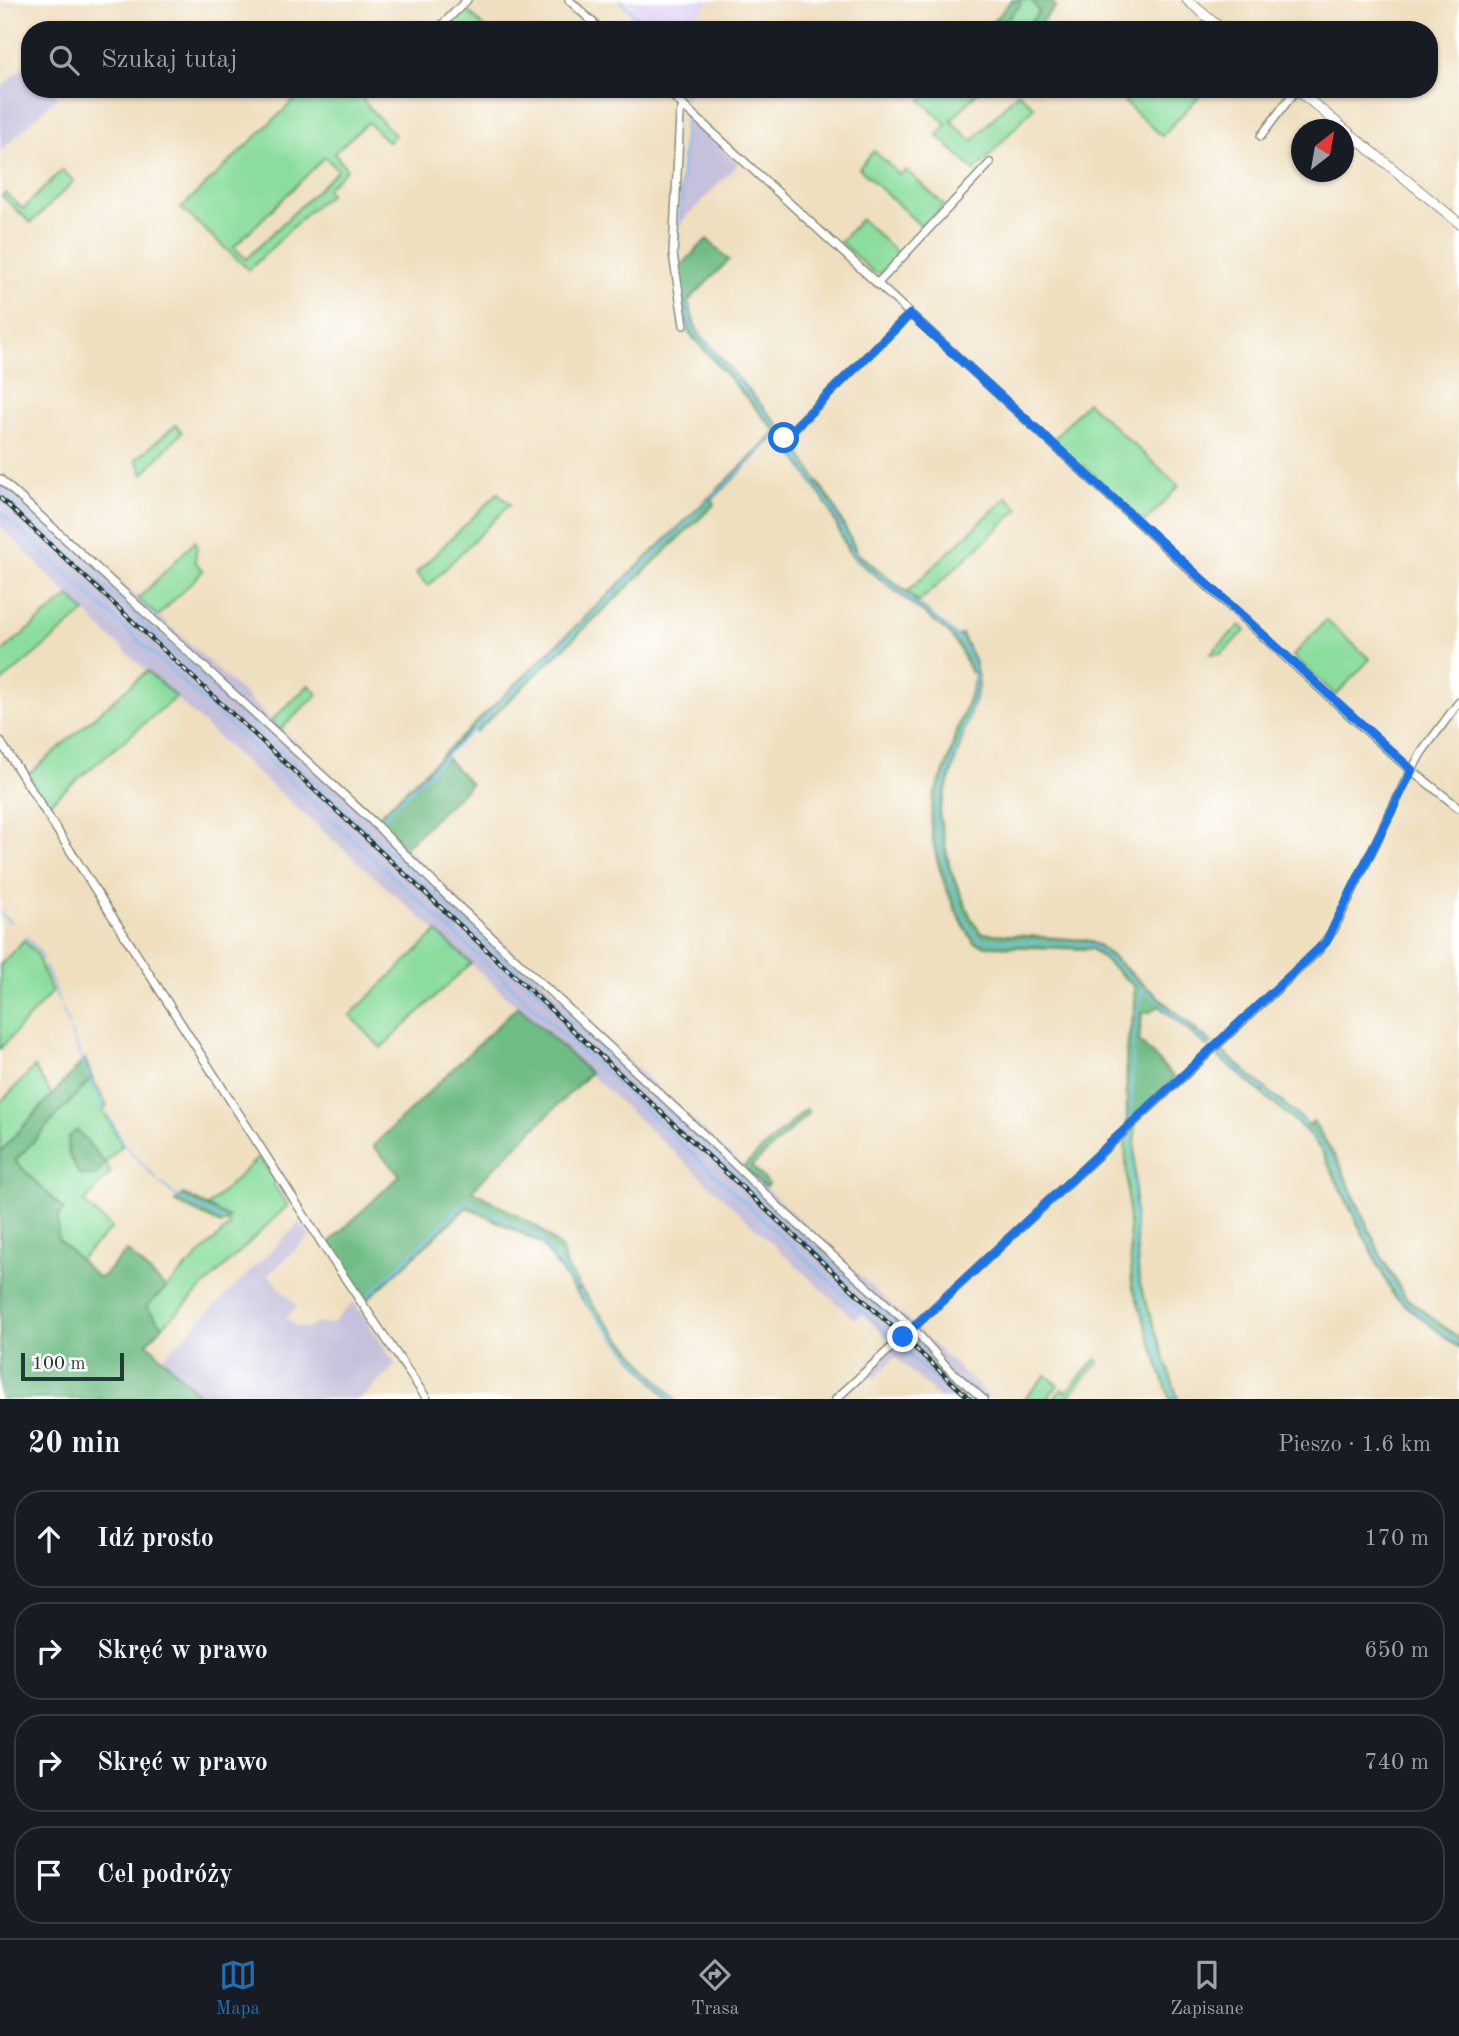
<!DOCTYPE html>
<html lang="pl">
<head>
<meta charset="utf-8">
<style>
	body { margin:0; font-family:"Old Standard TT",serif; background:#242831; color:#f1f3f6 }
	.compass { position:absolute; left:1291px; top:119px; width:63px; height:63px; border-radius:50%; background:#171b24; box-shadow:0 2px 5px #0004; rotate:31deg }
	.scale { position:absolute; left:21px; bottom:18px; width:103px; box-sizing:border-box; padding-left:7px; border:4px solid #1f3d34; border-top:0; font-size:19px; line-height:24px; white-space:nowrap; color:#1f3d34; -webkit-text-stroke:5px #fff; paint-order:stroke }
	.stop { position:absolute; width:21px; height:21px; margin:-16px; border:5px solid #1a73e8; border-radius:50%; background:#fff }
	.stop.end { background:#1a73e8; border-color:#fff; box-shadow:0 2px 7px #0008 }
	.list { margin:0; padding:0; list-style:none }
	h2 { display:flex; justify-content:space-between; align-items:center; height:91px; margin:0; padding:0 28px; font-size:30px }
	h2 small { font-size:23px; font-weight:400; color:#9ea1a6 }
	.list li { display:grid; grid-template-columns:46px 1fr auto; gap:21px; align-items:center; box-sizing:border-box; height:98px; margin:0 14px 14px; padding:0 14px; border:2px solid #363941; border-radius:28px }
	.list b { display:block; font-size:26px; white-space:nowrap }
	.list em { font-size:23px; font-style:normal; color:#9ea1a6 }
	.icon { flex:none; width:38px; height:38px; fill:none; stroke:currentColor; stroke-width:2; stroke-linecap:round; stroke-linejoin:round }
	.map { position:relative; flex:none; width:1459px; height:1399px; overflow:hidden }
	.search { position:absolute; background:#171b24; box-shadow:0 2px 5px #0004; left:21px; right:21px; top:21px; height:77px; display:flex; align-items:center; gap:18px; box-sizing:border-box; padding:0 24px; border-radius:28px; color:#9ea1a6; font-size:26px }
	.sheet { height:539px; background:#171b24 }
	nav { display:flex; justify-content:space-around; align-items:center; box-sizing:border-box; height:98px; border-top:2px solid #363941; background:#171b24; font-size:19px; color:#9ea1a6 }
	nav a { display:grid; justify-items:center; gap:4px }
	nav .on { color:#1f6fb2 }
	.map>svg:first-child { display:block }
	.built { fill:#e1d4f4 }
	.industrial { fill:#c5c0db }
	.green { fill:#8bdd9e; stroke:#558d69; stroke-width:2; fill-rule:evenodd }
	.forest { fill:#70bc85; stroke:#487c5c; stroke-width:2 }
	.lines { fill:none; stroke-linecap:round; stroke-linejoin:round }
	.stream { stroke:#7bbef1; stroke-width:2 }
	.minor-casing { stroke:#878e7a; stroke-width:10 }
	.major-casing { stroke:#878e7a; stroke-width:11 }
	.minor { stroke:#fff; stroke-width:7 }
	.major { stroke:#fff; stroke-width:9 }
	.rail-casing { stroke:#1f3d34; stroke-width:4.5 }
	.rail { stroke:#fff; stroke-width:2; stroke-dasharray:5; stroke-linecap:butt }
	.route { stroke:#1a73e8; stroke-width:9 }
</style>
</head>
<body>
<div class="map">
<svg width="1459" height="1399" viewBox="0 0 1459 1399">
	<rect width="100%" height="100%" fill="#fff"/>
	<filter id="ink" filterUnits="userSpaceOnUse"><feTurbulence type="fractalNoise" baseFrequency=".0143" numOctaves="2"/><feDisplacementMap in="SourceGraphic" scale="14" xChannelSelector="R" yChannelSelector="G"/><feConvolveMatrix kernelMatrix="1 2 1 2 8 2 1 2 1" color-interpolation-filters="sRGB"/></filter>
	<filter id="wash" filterUnits="userSpaceOnUse"><feTurbulence type="fractalNoise" baseFrequency=".00686" numOctaves="4" result="noise"/><feDisplacementMap in="SourceGraphic" scale="28" xChannelSelector="R" yChannelSelector="G"/><feGaussianBlur stdDeviation="1.57" result="paint"/><feColorMatrix in="noise" values="0 0 0 0 0 0 0 0 0 0 0 0 0 0 0 0 0 1.4 0 .05"/><feComposite in="paint" operator="in"/></filter>
	<g filter="url(#wash)">
		<rect width="100%" height="100%" fill="#efdfbf"/>
		<polygon class="built" points="619,0 711,0 684,30 649,30 641,22 639,23"/>
		<g class="industrial">
			<polygon points="30,60 30,89 59,89 56,93 57,97 0,152 0,89"/>
			<polygon points="684,114 738,164 678,225 679,191"/>
			<polygon points="0,475 201,654 377,818 472,914 992,1399 941,1399 895,1357 875,1378 865,1367 891,1341 862,1313 855,1319 845,1311 437,932 235,753 108,635 0,526"/>
			<polygon points="301,1221 310,1236 268,1275 297,1306 286,1318 295,1326 310,1328 316,1323 331,1324 354,1302 396,1365 360,1399 204,1399 161,1359"/>
		</g>
		<g class="green">
			<polygon points="1020,0 1032,0 1039,13 1024,30 1001,30 1000,27 1020,5"/>
			<polygon points="464,7 487,30 440,30"/>
			<path d="M306 89H357L365 98 363 101 395 135 388 142 368 122 334 153 347 169 326 189 330 194 308 212 249 270 181 208ZM325 157 338 170 246 259 234 247Z"/>
			<polygon points="931,89 980,89 951,121 972,141 1018,92 1034,107 975,171 937,135 947,125 921,100"/>
			<polygon points="1135,89 1203,89 1204,91 1162,136 1124,102"/>
			<polygon points="874,151 900,175 906,170 944,205 923,228 859,168"/>
			<polygon points="62,170 74,181 31,223 2,196 5,193 23,209"/>
			<polygon points="861,219 899,254 882,273 874,273 840,242"/>
			<polygon points="1087,402 1179,486 1145,522 1084,466 1081,468 1052,441"/>
			<polygon points="176,425 182,432 143,474 136,459"/>
			<polygon points="790,438 818,482 814,485 785,441"/>
			<polygon points="498,493 510,504 428,586 416,573"/>
			<polygon points="1007,497 1019,509 919,602 907,592"/>
			<polygon points="195,541 197,544 195,561 203,571 158,616 138,599"/>
			<polygon points="69,596 85,612 0,683 0,653"/>
			<polygon points="1326,620 1370,659 1336,695 1293,656"/>
			<polygon points="1240,625 1246,630 1221,654 1210,654"/>
			<polygon points="147,671 176,697 47,805 28,775"/>
			<polygon points="309,685 318,694 280,730 271,721"/>
			<polygon points="437,932 471,963 381,1048 350,1015"/>
			<polygon points="24,940 36,953 52,992 0,1049 0,965"/>
			<polygon points="34,1067 52,1095 0,1152 0,1103"/>
			<polygon points="92,1078 107,1106 103,1110 122,1145 105,1163 111,1172 84,1203 112,1228 79,1260 58,1239 58,1216 63,1210 15,1161"/>
			<polygon points="1266,1089 1309,1125 1305,1130 1262,1093"/>
			<polygon points="1135,1128 1135,1223 1139,1281 1178,1399 1170,1399 1132,1285 1125,1138"/>
			<polygon points="259,1157 275,1181 273,1184 288,1205 163,1326 146,1307 230,1225 226,1222 229,1218 207,1207"/>
			<polygon points="580,1288 607,1323 675,1399 668,1399 576,1292"/>
			<polygon points="1096,1359 1099,1362 1066,1399 1053,1399 1062,1389 1066,1392"/>
			<polygon points="1046,1375 1058,1385 1046,1399 1024,1399"/>
		</g>
		<g class="forest">
			<polygon points="1012,0 1020,0 1020,5 1000,27 1001,30 985,30"/>
			<polygon points="1032,0 1049,0 1056,6 1034,30 1024,30 1039,12"/>
			<polygon points="707,239 729,260 688,301 695,326 701,336 783,430 781,432 783,434 781,436 778,434 712,500 715,504 476,732 472,729 444,756 471,784 405,847 377,818 777,432 689,333 678,269"/>
			<path d="M818 482 834 506 858 554 907 592 918 604 958 637 962 634 974 660 979 684 939 813 950 869 971 918 981 933 1087 940 1100 946 1212 1044 1208 1047 1159 1006 1150 1012 1142 1013 1139 1041 1175 1078 1127 1124 1126 1050 1135 1006 1134 986 1092 949 986 946 974 943C950 906 924 843 933 799 935 789 942 779 945 769 950 757 952 745 956 733 963 712 974 692 975 671L971 673 959 647 949 633 855 559 847 549 830 510 814 485Z"/>
			<polygon points="518,1006 590,1073 472,1190 538,1227 562,1249 565,1264 580,1288 576,1292 541,1243 467,1207 365,1302 329,1243 400,1175 373,1146"/>
			<polygon points="1220,1049 1266,1089 1262,1093 1215,1054"/>
			<polygon points="85,1059 92,1078 15,1161 64,1210 58,1216 58,1239 96,1276 101,1278 127,1251 166,1288 146,1307 163,1326 147,1343 204,1399 0,1399 0,1152"/>
			<polygon points="806,1109 809,1113 752,1166 769,1184 765,1187 743,1167"/>
			<polygon points="1313,1121 1340,1165 1381,1256 1406,1298 1459,1338 1459,1348 1393,1295 1321,1150 1305,1130"/>
			<polygon points="77,1130 105,1163 95,1176 79,1174 68,1152 68,1138"/>
			<polygon points="183,1194 229,1218 221,1224 175,1202"/>
		</g>
		<g class="lines">
			<g class="stream">
				<polyline points="620,0 648,30"/>
				<polyline points="684,89 686,100"/>
				<polyline points="680,226 685,117"/>
				<polyline points="679,233 678,260 691,326 783,434"/>
				<path d="M787 440 832 510 855 556 955 635C966 647 976 666 975 683 973 709 955 756 945 781 941 791 937 800 936 811 933 834 945 868 953 889 959 907 966 928 981 940L1088 944 1095 947 1210 1046"/>
				<polyline points="0,490 901,1328"/>
				<polyline points="0,512 892,1339"/>
				<polyline points="380,820 781,431"/>
				<polyline points="0,913 10,922"/>
				<polyline points="26,937 38,950 42,959"/>
				<polyline points="45,965 59,1002"/>
				<polyline points="62,1008 69,1026"/>
				<polyline points="71,1032 87,1074 105,1109"/>
				<path d="M1219 1053C1258 1086 1304 1117 1332 1160L1391 1283 1400 1298 1429 1321"/>
				<polyline points="109,1116 123,1143 145,1167"/>
				<polyline points="1131,1119 1133,1042 1142,988"/>
				<polyline points="1131,1134 1136,1282 1139,1297 1175,1399"/>
				<polyline points="147,1169 157,1179"/>
				<polyline points="161,1183 175,1195 224,1220"/>
				<polyline points="366,1298 465,1202 470,1201 539,1236 597,1317 671,1399"/>
				<polyline points="1438,1328 1459,1344"/>
				<polyline points="911,1338 941,1366"/>
				<polyline points="905,1351 956,1399"/>
				<polyline points="958,1382 977,1399"/>
			</g>
		</g>
	</g>
	<g filter="url(#ink)">
		<g class="lines">
			<g class="minor-casing">
				<g id="minor">
					<polyline points="569,0 601,30"/>
					<polyline points="437,30 467,0"/>
					<polyline points="665,89 1215,593 1400,761 1459,808"/>
					<polyline points="683,106 680,114 673,254 684,325"/>
					<polyline points="1261,136 1296,90"/>
					<polyline points="877,284 990,163"/>
					<polyline points="784,438 910,314"/>
					<polyline points="0,479 372,821 442,891 702,1133 783,1211 913,1328 946,1366 983,1399"/>
					<polyline points="0,741 332,1259 427,1399"/>
					<polyline points="836,1399 1318,951 1334,929 1407,778 1422,752 1459,702"/>
				</g>
			</g>
			<g class="major-casing">
				<g id="major">
					<polyline points="1187,0 1223,30"/>
					<polyline points="1296,89 1459,223"/>
				</g>
			</g>
			<use href="#minor" class="minor"/>
			<use href="#major" class="major"/>
			<g class="rail-casing">
				<polyline id="rail" points="0,498 970,1399"/>
			</g>
			<use href="#rail" class="rail"/>
		</g>
	</g>
	<g class="lines" filter="url(#ink)">
		<polyline class="route" points="784,438 910,314 1412,770 1326,942 903,1337"/>
	</g>
</svg>
<svg class="compass" viewBox="-18 -18 36 36"><path d="M0-13l5 13h-10z" fill="#e53935"/><path d="M0 13l5-13h-10z" fill="#9ea1a6"/></svg>
<div class="scale">100 m</div>
<div class="stop" style="left:784px;top:438px"></div>
<div class="stop end" style="left:903px;top:1337px"></div>
<div class="search"><svg class="icon" aria-label="search" viewBox="0 0 24 24"><circle cx="10" cy="10" r="6"/><path d="M15 15l6 6"/></svg>Szukaj tutaj</div>
</div>
<section class="sheet">
<h2>20 min<small>Pieszo · 1.6 km</small></h2>
<ul class="list">
<li><svg class="icon" aria-label="ahead" viewBox="0 0 24 24"><path d="M12 20V5M6 11l6-6 6 6"/></svg><div><b>Idź prosto</b></div><em>170 m</em></li>
<li><svg class="icon" aria-label="right" viewBox="0 0 24 24"><path d="M7 20v-9h11M14 6l5 5-5 5"/></svg><div><b>Skręć w prawo</b></div><em>650 m</em></li>
<li><svg class="icon" aria-label="right" viewBox="0 0 24 24"><path d="M7 20v-9h11M14 6l5 5-5 5"/></svg><div><b>Skręć w prawo</b></div><em>740 m</em></li>
<li><svg class="icon" aria-label="arrive" viewBox="0 0 24 24"><path d="M6 21V4h12l-3 4 3 4H6"/></svg><div><b>Cel podróży</b></div></li>
</ul>
</section>
<nav>
<a class="on"><svg class="icon" aria-label="map" viewBox="0 0 24 24"><path d="M3 6l6-2 6 2 6-2v14l-6 2-6-2-6 2zM9 4v14M15 6v14"/></svg>Mapa</a>
<a><svg class="icon" aria-label="directions" viewBox="0 0 24 24"><path d="M12 3l9 9-9 9-9-9zM9 14v-3h6M13 9l2 2-2 2"/></svg>Trasa</a>
<a><svg class="icon" aria-label="saved" viewBox="0 0 24 24"><path d="M7 4h10v16l-5-4-5 4z"/></svg>Zapisane</a>
</nav>
</body>
</html>
